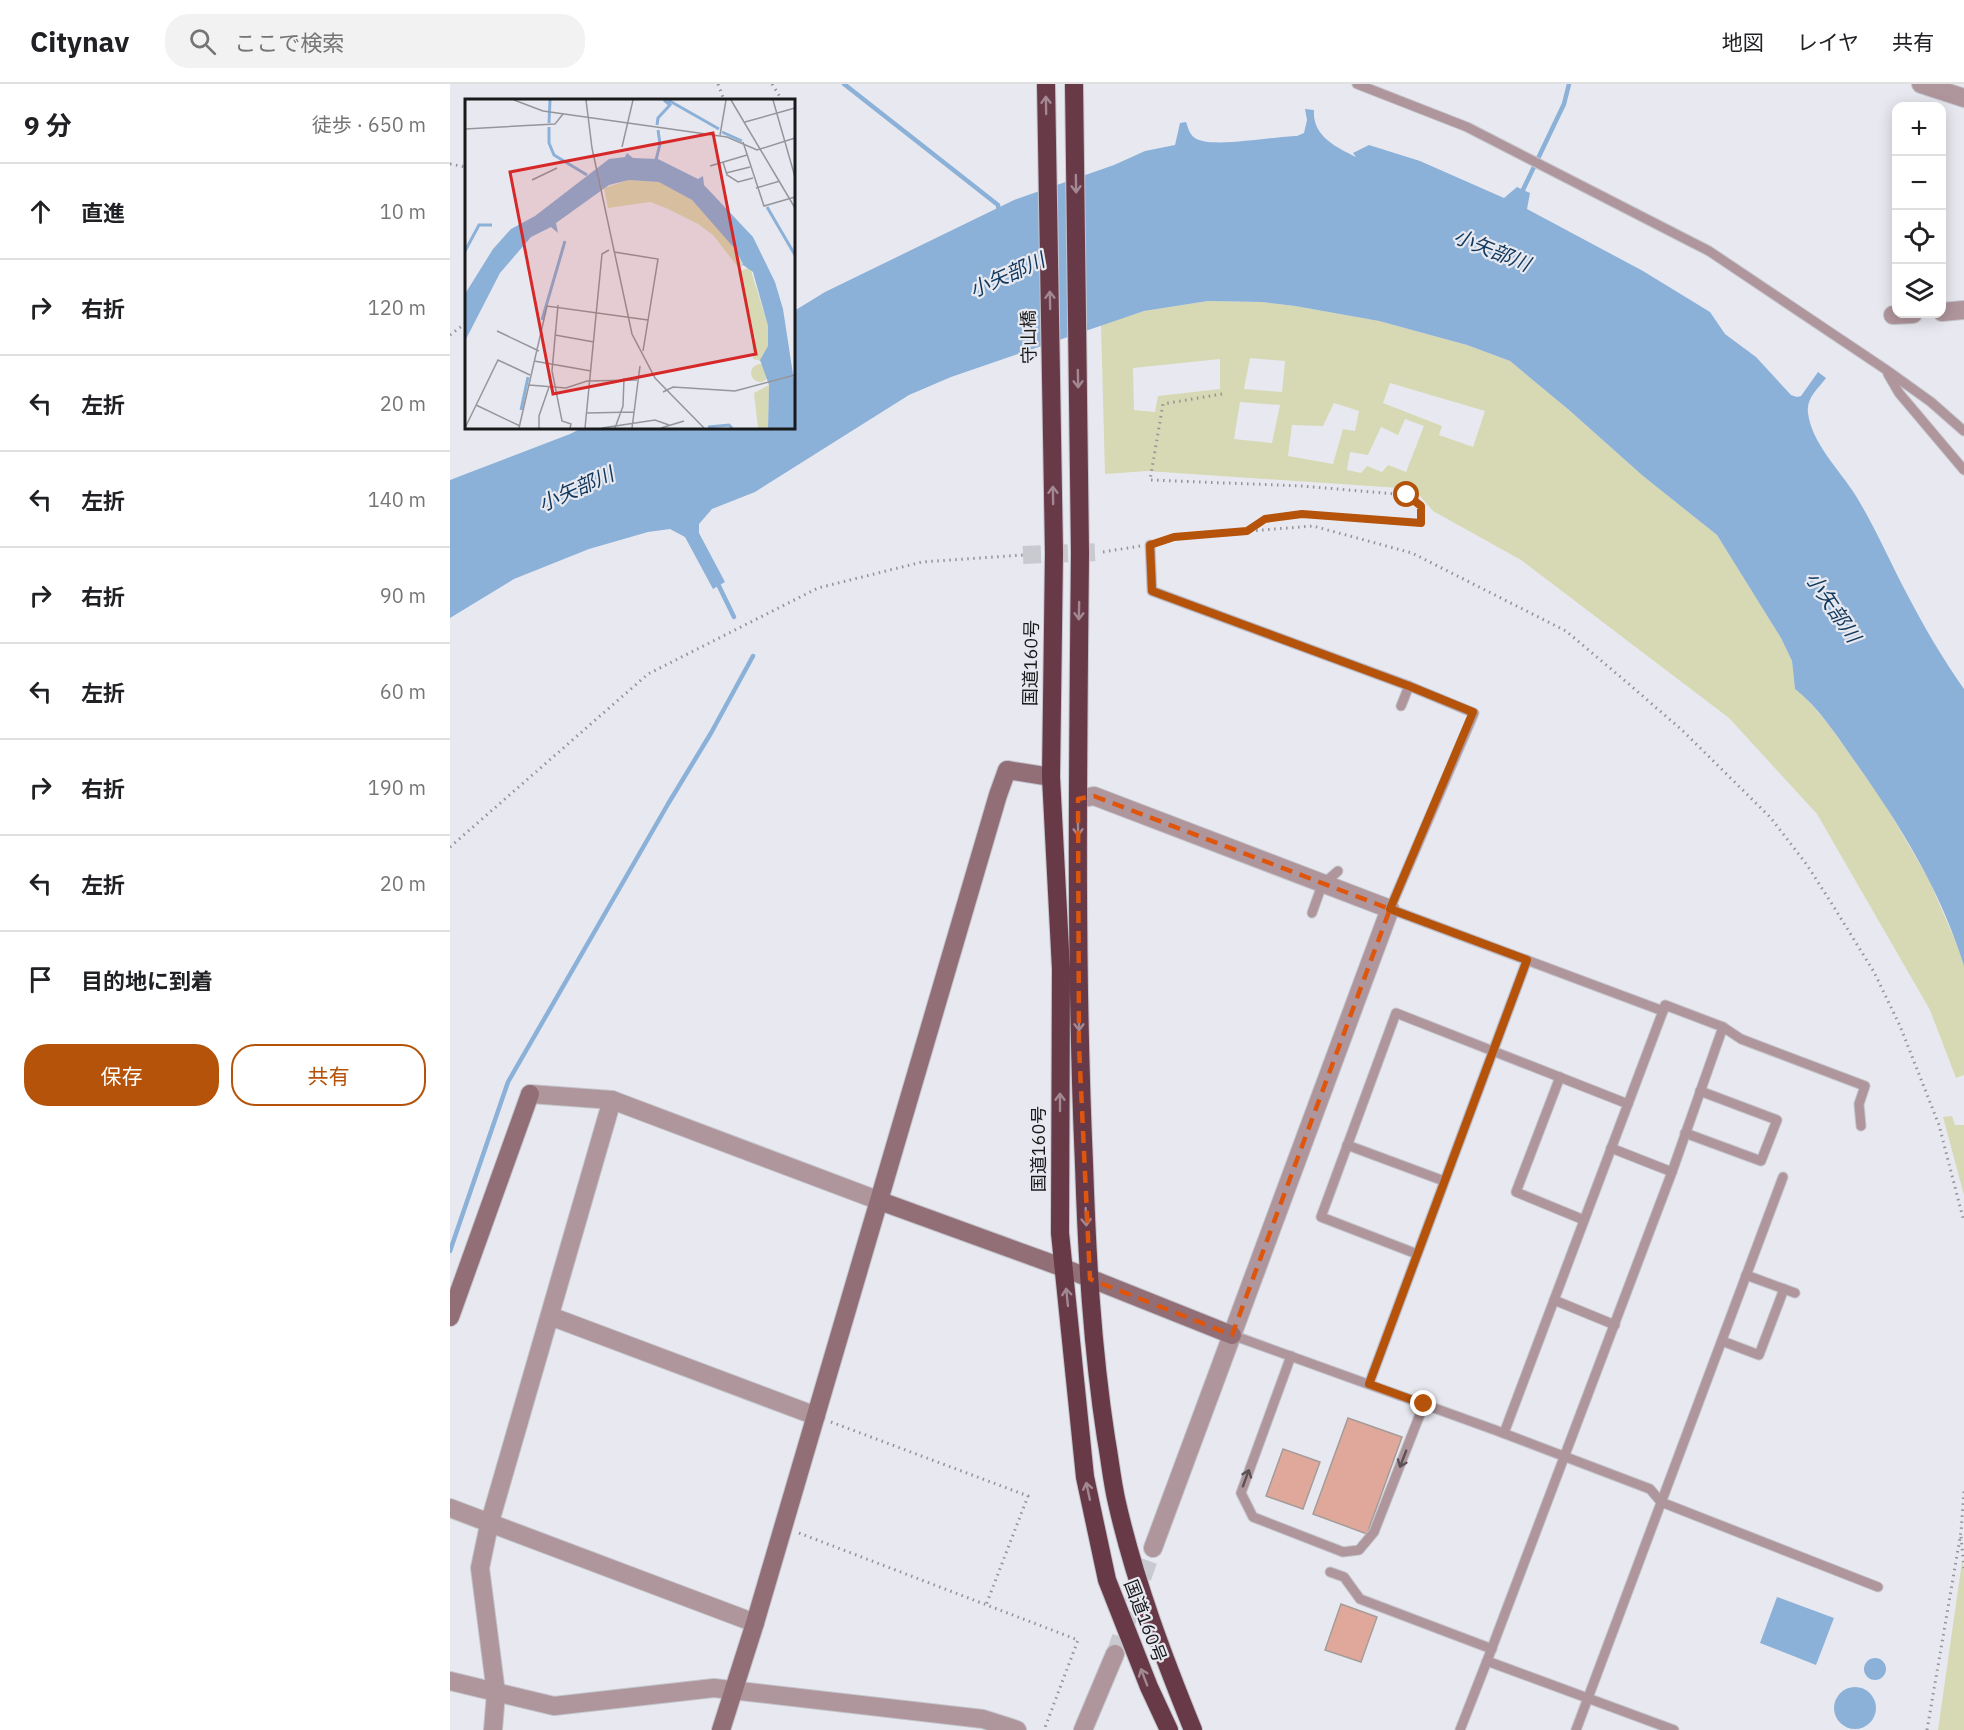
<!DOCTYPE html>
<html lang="ja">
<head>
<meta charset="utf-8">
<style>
	body { margin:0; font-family:"IBM Plex Sans","Noto Sans JP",sans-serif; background:#f2f2f2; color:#202124 }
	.controls { position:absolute; right:18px; top:18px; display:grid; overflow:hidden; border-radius:12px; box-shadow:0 3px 15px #0003 }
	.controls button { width:54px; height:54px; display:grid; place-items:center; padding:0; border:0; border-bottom:2px solid #e0e0e0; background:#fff; color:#202124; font:30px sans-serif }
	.stop { position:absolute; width:18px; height:18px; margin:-14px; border:4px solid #b45309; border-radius:50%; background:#fff }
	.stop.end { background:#b45309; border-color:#fff; box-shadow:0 2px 6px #0008 }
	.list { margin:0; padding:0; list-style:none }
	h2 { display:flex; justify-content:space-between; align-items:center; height:78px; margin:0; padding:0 24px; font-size:26px }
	h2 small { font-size:20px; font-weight:400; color:#757577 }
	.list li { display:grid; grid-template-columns:39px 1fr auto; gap:18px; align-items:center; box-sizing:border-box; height:96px; padding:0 24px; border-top:2px solid #e0e0e0 }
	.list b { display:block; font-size:22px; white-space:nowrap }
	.list em { font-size:20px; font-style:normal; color:#757577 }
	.actions { display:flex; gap:12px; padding:18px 24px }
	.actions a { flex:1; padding:14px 0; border:2px solid #b45309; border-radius:24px; text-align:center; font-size:21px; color:#b45309 }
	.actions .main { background:#b45309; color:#fff }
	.icon { flex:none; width:33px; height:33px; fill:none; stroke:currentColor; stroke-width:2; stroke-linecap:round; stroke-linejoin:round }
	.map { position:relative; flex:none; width:1514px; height:1646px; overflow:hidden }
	header { display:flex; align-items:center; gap:36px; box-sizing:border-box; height:84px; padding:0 30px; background:#fff; border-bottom:2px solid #e0e0e0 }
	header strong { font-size:28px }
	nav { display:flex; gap:33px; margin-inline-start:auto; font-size:21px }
	.search { width:420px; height:54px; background:#f2f2f2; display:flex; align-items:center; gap:15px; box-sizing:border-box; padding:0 21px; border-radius:24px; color:#757577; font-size:22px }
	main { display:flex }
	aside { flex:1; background:#fff }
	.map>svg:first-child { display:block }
	.green { fill:#d7d9b4; fill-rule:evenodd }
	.water { fill:#8cb1d8 }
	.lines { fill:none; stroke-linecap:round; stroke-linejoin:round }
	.stream { stroke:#8cb1d8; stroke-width:4.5 }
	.building { fill:#e0a89a; stroke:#a49c9a; stroke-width:1.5 }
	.street-tunnel { stroke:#c9cad0; stroke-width:18; stroke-dasharray:18 9; stroke-linecap:butt }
	.lane-casing { stroke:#c3c4ca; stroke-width:11 }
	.street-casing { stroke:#c3c4ca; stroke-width:20 }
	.secondary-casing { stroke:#c3c4ca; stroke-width:20 }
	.highway-casing { stroke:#c3c4ca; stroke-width:20 }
	.path { stroke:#939499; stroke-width:3; stroke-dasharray:1.5 4.5; stroke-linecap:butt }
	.lane { stroke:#af969c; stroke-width:9 }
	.street { stroke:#af969c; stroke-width:18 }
	.secondary { stroke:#926e77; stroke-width:18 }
	.highway { stroke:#683947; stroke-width:18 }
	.highway-bridge-casing { stroke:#c3c4ca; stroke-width:20; stroke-linecap:butt }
	.highway-bridge { stroke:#683947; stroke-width:18 }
	.oneway { stroke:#a28893 }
	.oneway2 { stroke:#5c5155 }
	.route { stroke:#b45309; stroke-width:8 }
	.marked { fill:none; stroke:#de560d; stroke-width:4.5; stroke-dasharray:12 8; stroke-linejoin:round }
	.labels { text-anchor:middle; stroke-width:4.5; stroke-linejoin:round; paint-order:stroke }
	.street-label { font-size:18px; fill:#18191b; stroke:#e8e9f0 }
	.water-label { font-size:20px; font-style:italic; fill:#10385d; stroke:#e8e9f0 }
	.inset-river { fill:none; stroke:#8cb1d8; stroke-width:3 }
	.inset-road { fill:none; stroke:#95969b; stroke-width:1.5 }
	.view { fill:#d62828; fill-opacity:0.15; stroke:#d62828; stroke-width:3 }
	.inset-edge { fill:none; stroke:#18191b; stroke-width:3 }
</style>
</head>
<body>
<header>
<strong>Citynav</strong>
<div class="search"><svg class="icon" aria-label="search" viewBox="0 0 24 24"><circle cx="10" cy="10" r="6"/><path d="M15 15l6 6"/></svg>ここで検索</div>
<nav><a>地図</a><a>レイヤ</a><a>共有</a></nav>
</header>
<main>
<aside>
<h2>9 分<small>徒歩 · 650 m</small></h2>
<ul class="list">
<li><svg class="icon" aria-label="ahead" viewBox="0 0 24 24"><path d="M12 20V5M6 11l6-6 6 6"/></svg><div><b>直進</b></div><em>10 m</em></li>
<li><svg class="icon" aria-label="right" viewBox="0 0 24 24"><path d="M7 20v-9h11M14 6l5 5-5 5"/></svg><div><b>右折</b></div><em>120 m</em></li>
<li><svg class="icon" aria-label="left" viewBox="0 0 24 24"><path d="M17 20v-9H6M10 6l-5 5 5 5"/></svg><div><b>左折</b></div><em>20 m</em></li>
<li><svg class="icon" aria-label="left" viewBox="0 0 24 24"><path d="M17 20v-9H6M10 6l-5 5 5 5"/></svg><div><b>左折</b></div><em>140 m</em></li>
<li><svg class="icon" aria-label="right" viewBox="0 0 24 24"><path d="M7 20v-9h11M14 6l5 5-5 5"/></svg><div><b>右折</b></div><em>90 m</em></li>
<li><svg class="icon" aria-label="left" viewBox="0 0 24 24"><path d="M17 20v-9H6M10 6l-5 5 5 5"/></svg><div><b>左折</b></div><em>60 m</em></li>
<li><svg class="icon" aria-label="right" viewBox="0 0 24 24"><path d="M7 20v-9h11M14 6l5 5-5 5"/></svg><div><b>右折</b></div><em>190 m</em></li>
<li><svg class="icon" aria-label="left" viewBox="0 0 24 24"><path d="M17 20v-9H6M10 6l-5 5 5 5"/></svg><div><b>左折</b></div><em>20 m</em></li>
<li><svg class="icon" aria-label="arrive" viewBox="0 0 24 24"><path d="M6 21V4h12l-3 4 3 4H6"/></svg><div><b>目的地に到着</b></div></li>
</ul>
<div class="actions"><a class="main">保存</a><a>共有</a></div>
</aside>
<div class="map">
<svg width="1514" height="1646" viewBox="0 0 1514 1646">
	<rect width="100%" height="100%" fill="#e8e9f0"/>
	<g class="green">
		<path d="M758 217 812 218 845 222 929 237 1017 261 1060 277 1119 326 1193 392 1267 451 1331 554 1342 577 1345 605 1355 613 1379 641 1433 717 1478 794 1508 863 1514 882V991L1506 994 1480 926 1367 730 1279 634 1071 476 983 427 964 405 697 387 655 390 651 241 694 227ZM800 274 835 277 832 308 794 305ZM770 275V305L708 312 705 328 684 326 683 284ZM940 299 1035 327 1023 363 989 351 992 342 933 319ZM790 318 830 321 822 359 784 355ZM884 319 909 327 905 347 893 345 883 380 838 372 842 341 873 342ZM955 335 974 342 956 388 938 381 932 388 917 382 911 389 897 386 900 368 918 371 931 343 948 351Z"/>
		<polygon points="1502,1032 1505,1041 1514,1041 1514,1111 1493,1033"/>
		<polygon points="1512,1478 1514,1484 1514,1646 1488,1646"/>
	</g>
	<g class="water">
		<path d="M855 25 864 26C862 52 886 63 906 73L903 69 919 61 970 77 1054 114 1067 103 1080 109 1077 125 1193 187 1260 228 1275 250 1306 273 1341 311 1347 313 1351 312 1368 288 1376 294C1368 305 1356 314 1358 329 1362 360 1390 386 1406 412 1425 443 1440 478 1457 510 1474 543 1493 575 1514 605V882C1491 806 1447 736 1401 672 1385 649 1368 623 1345 605L1342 577 1331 554 1267 451 1193 392 1119 326 1060 277 1017 261 929 237 845 222 812 218 758 217 694 227 501 293 459 311 305 408 262 425 249 440V449L275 498 263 505 235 453 220 445 198 448 139 465 64 495 0 534V396L120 350 132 344H344V227L375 208 564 116 664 81 695 67 725 61 730 39 736 38C738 44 740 51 745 54 760 65 826 52 847 52L854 49 857 36Z"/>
		<polygon points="1327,1513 1384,1534 1366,1581 1310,1559"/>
		<circle cx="1425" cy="1585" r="11"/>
		<circle cx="1405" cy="1624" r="21"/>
	</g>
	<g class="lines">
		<g class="stream">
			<polyline points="394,0 548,121 549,130"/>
			<polyline points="1071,110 1114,20 1119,0"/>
			<polyline points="267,498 284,533"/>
			<polyline points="0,1167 58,998 218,720 261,649 303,572"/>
		</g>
	</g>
	<g class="building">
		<polygon points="898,1334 952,1353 917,1450 863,1430"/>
		<polygon points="833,1365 870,1378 853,1425 816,1412"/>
		<polygon points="891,1520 927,1533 911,1578 875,1566"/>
	</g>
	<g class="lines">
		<g class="street-tunnel">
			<polyline points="573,471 653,468"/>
			<polyline points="665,1570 703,1464"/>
		</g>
		<g class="lane-casing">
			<g id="lane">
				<polyline points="907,0 1017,43 1259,167 1435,285 1481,318 1514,347"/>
				<polyline points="1438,290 1449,309 1514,386"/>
				<polyline points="700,461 702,507 959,602"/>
				<polyline points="951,622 959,602 1024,629 940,825 1213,927 1054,1349"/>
				<polyline points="862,829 872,801 888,787"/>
				<polyline points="1273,943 1291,955 1415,1002 1409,1020 1411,1042"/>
				<polyline points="1110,993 1066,1108 1134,1136"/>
				<polyline points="1235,1049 1311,1077 1327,1036 1250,1007"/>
				<polyline points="897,1061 994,1097"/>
				<polyline points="1161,1064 1222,1088 1273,943 1215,921 1213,927"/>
				<polyline points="1222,1088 1037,1577 1224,1646"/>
				<polyline points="967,1170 871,1133 946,929 1178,1020"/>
				<polyline points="1296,1191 1345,1209"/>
				<polyline points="1104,1216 1165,1241"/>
				<polyline points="782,1251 1045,1346 1200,1405 1211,1418 1428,1503"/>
				<polyline points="1272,1257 1309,1271 1334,1205"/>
				<polyline points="841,1272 791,1409 803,1433 893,1468 909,1466 924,1448 974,1320"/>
				<polyline points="919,1300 1077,876"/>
				<polyline points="880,1488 894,1493 910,1515 1042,1565"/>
				<polyline points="1010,1646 1037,1577"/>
				<polyline points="1126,1646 1333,1093"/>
			</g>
		</g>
		<g class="street-casing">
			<g id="street">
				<polyline points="1471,0 1514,14"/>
				<polyline points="1492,228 1514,226"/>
				<polyline points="1443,231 1463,230"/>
				<polyline points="628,715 644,712 940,825 703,1464"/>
				<polyline points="80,1010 162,1016 430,1117"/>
				<polyline points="100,1232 366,1332"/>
				<polyline points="0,1424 305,1539"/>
				<polyline points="0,1597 104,1622 264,1604 533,1635 567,1646"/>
				<polyline points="43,1646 46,1609 30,1484 39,1441 162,1016"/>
				<polyline points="633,1646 665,1570"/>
			</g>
		</g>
		<g class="secondary-casing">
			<g id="secondary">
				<polyline points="430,1117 614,1184 782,1251"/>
				<polyline points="0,1233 80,1010"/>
				<polyline points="271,1646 305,1539 548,711 557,686 601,693"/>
			</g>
		</g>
		<g class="highway-casing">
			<g id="highway">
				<polyline points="596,0 604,469 601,693 611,885 610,1149 635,1393 657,1496 699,1603 719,1646"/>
				<path d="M630 469C628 673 625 876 634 1080 637 1172 642 1263 656 1354 660 1376 662 1398 667 1419 685 1498 713 1572 743 1646"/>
			</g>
		</g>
		<g class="path">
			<polyline points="268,0 274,16"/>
			<polyline points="322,0 332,16"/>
			<polyline points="344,36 344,42"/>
			<polyline points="0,80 16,83"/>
			<polyline points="0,251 16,239"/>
			<polyline points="772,310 713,320 700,396 852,402 957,411 971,422 971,439 852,430 815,435 798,446"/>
			<polyline points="711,457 724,453 863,442 962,469 1116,547 1180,601 1233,647 1320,733 1357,781 1382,820 1424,888 1450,942 1489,1041 1514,1138"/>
			<polyline points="653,468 690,462"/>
			<polyline points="0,763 198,590 368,504 472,478 573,471"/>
			<polyline points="381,1338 578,1412 536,1521"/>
			<polyline points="349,1449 628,1556 594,1646"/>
			<polyline points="1511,1453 1514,1484"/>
			<polyline points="1477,1646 1511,1448 1514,1407"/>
		</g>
		<use href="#lane" class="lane"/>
		<use href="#street" class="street"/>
		<use href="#secondary" class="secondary"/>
		<use href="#highway" class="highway"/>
		<g class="highway-bridge-casing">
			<polyline id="highway-bridge" points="624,0 630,469"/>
		</g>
		<use href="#highway-bridge" class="highway-bridge"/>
	</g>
	<defs><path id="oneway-shaft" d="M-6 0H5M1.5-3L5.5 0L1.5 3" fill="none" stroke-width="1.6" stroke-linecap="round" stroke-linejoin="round" transform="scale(1.5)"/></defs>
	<g class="oneway">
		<use href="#oneway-shaft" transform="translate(596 21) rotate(-91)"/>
		<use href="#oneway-shaft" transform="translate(626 100) rotate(89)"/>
		<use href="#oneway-shaft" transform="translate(600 216) rotate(-91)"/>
		<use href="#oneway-shaft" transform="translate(628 295) rotate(89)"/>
		<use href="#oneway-shaft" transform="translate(603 411) rotate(-91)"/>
		<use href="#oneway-shaft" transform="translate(629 527) rotate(91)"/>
		<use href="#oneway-shaft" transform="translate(628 743) rotate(89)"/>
		<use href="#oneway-shaft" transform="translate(629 938) rotate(90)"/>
		<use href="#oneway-shaft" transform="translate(610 1018) rotate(-90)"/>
		<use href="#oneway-shaft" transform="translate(636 1133) rotate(88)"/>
		<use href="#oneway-shaft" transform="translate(617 1213) rotate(-96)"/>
		<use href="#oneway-shaft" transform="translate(638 1407) rotate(-102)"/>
		<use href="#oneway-shaft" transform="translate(694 1593) rotate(-111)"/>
	</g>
	<g class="oneway2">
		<use href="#oneway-shaft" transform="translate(953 1375) rotate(111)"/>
		<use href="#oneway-shaft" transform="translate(796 1394) rotate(-70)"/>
	</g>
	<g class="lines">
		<polyline class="route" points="957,411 971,422 971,439 852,430 815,435 797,447 724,453 700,461 702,507 959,602 1023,628 940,825 1077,876 919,1300 974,1320"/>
	</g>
	<path class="marked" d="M644 712 940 825 782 1251 640 1195 629 962 628 715Z"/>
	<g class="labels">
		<g class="street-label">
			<text transform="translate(579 253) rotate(-91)" y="6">守山橋</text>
			<text transform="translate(581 579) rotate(-89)" y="6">国道160号</text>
			<text transform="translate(589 1065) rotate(-90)" y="6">国道160号</text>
			<text transform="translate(695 1537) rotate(69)" y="6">国道160号</text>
		</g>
		<g class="water-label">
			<text transform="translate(1042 166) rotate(22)" y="7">小矢部川</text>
			<text transform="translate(557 191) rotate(-24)" y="7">小矢部川</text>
			<text transform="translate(126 405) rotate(-24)" y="7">小矢部川</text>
			<text transform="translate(1383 523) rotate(56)" y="7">小矢部川</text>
		</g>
	</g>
	<g transform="translate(15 15)">
		<rect width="330" height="330" fill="#e8e9f0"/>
		<path d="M164 81 195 83 227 101 264 142 278 165 273 168 248 136 233 125 201 109 185 103 143 109 139 89ZM285 168 303 227V247L296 262 288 260 287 233 291 244 273 173ZM286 274a9 9 0 1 1 18 0a9 9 0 1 1-18 0ZM304 286 303 329H293L289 294Z" fill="#d7d9b4"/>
		<path d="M162 54 168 59 193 60 233 80 238 77 239 86 288 138 310 183 318 210 330 288V329H303L304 286 295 261 303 247V227L288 173 278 166 274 169 278 165 270 150 227 101 194 83 164 81 144 86 91 124 93 134 86 128 66 138 35 174 0 242V195L28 150 46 130 70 117 144 60 160 58Z" fill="#8cb1d8"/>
		<path class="inset-river" d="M203 1 254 30M84 24 85 1M192 26 193 19 205 6 199 1M84 28V44L89 56 122 76M257 33 277 42M191 61 195 45 193 31M302 108 330 156M0 152 14 126H27M77 221 100 142M56 311 63 278M243 328 264 326 267 329"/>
		<path class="inset-road" d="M49 1 78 12 262 38 292 51 330 39M121 1 127 49 167 235 190 279 239 329M266 1 330 109M308 1 330 78M280 23 330 9M0 30 90 25 98 15M255 36 261 1M278 43 299 107 330 98M157 48 168 1M258 63 262 76 273 83 288 79M245 67 282 56M261 74 285 68M67 81 92 69M291 89 315 82M149 153 193 160 178 252M93 206 87 272 97 322 106 325 105 329M32 232 74 252M90 236 129 243M69 262 126 272M64 286 101 289 122 282 172 281M198 293 208 288 270 292 330 276M11 306 55 327M122 314 169 313M0 329 33 261 65 276M54 329 82 207 183 221M74 329V317L84 288M120 329 137 155 144 151M137 329 190 321 204 326M150 329 158 307 159 279M167 329 175 267M196 329 219 322"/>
		<path class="view" d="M248 34 291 255 88 295 45 73Z"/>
		<rect width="330" height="330" class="inset-edge"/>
	</g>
</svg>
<div class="controls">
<button>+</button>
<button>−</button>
<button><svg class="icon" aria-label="locate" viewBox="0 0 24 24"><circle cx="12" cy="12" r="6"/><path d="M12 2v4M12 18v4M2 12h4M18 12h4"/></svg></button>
<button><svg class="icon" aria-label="layers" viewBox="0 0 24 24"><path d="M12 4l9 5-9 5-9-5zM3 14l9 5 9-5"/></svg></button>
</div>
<div class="stop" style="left:957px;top:411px"></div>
<div class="stop end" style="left:974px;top:1320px"></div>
</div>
</main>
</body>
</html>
